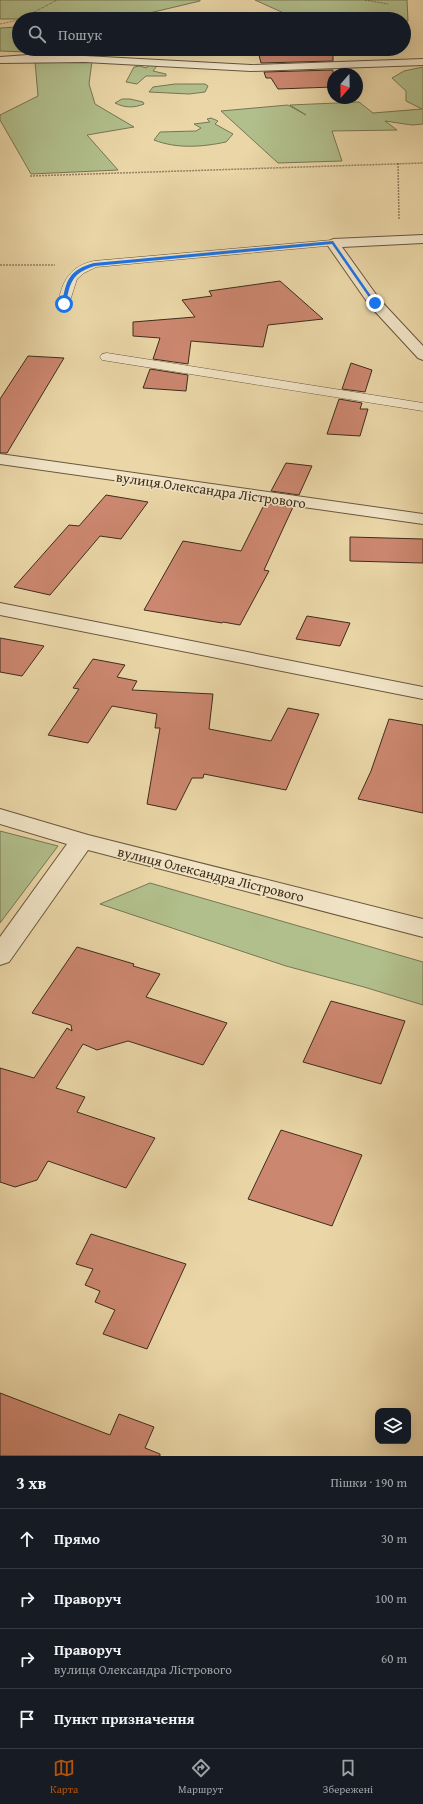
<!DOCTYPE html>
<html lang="uk">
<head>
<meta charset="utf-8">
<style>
	body { margin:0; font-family:"Gentium Book Plus",serif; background:#20242c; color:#f1f3f6 }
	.controls { position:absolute; right:12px; bottom:12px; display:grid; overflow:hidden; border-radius:8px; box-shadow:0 4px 16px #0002 }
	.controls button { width:36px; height:36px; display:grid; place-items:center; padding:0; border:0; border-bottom:1px solid #363941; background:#171b24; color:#f1f3f6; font:20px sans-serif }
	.compass { position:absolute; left:327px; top:68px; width:36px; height:36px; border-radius:50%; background:#171b24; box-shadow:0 4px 16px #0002; rotate:200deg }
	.stop { position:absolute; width:12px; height:12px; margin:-9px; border:3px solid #1a73e8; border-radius:50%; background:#fff }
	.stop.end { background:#1a73e8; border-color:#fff; box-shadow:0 1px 4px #0008 }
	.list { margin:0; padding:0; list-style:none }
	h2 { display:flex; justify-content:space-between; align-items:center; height:52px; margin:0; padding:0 16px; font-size:17px }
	h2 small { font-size:13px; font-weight:400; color:#9ea1a6 }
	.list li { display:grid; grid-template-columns:26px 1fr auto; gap:12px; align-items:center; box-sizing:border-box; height:60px; padding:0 16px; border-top:1px solid #363941 }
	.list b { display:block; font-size:15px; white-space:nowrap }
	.list p { margin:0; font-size:13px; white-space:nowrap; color:#9ea1a6 }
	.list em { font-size:13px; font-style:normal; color:#9ea1a6 }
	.icon { flex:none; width:22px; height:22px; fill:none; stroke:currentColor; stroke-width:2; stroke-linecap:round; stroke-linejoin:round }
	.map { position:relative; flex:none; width:423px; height:1456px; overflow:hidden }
	.search { position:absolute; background:#171b24; box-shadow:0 4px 16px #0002; left:12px; right:12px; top:12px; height:44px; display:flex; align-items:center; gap:10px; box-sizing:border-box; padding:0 14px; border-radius:22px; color:#9ea1a6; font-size:15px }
	.sheet { height:292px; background:#171b24 }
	nav { display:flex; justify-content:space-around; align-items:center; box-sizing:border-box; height:56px; border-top:1px solid #363941; background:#171b24; font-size:11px; color:#9ea1a6 }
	nav a { display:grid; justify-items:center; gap:2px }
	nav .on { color:#b45309 }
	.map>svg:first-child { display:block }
	.green { fill:#b1bf8c; stroke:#787653 }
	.building { fill:#cc8770; stroke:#3e2d1a }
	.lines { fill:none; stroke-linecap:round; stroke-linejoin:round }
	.lane-casing { stroke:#69573d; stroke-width:1 }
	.street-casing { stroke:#69573d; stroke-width:2 }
	.path-far1 { stroke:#3e2d1a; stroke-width:1; stroke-dasharray:0.5 1; stroke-linecap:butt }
	.path { stroke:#3e2d1a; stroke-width:1.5; stroke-dasharray:0.5 1; stroke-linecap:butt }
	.lane { fill:#f1e4c6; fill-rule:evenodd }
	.street { fill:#f1e4c6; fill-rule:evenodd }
	.route { fill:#1a73e8 }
	.labels { text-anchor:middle; stroke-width:3; stroke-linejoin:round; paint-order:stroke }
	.street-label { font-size:14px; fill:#3e2d1a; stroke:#f1e4c6 }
</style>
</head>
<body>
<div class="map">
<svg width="423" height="1456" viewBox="0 0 423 1456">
	<rect width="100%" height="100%" fill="#ead6a7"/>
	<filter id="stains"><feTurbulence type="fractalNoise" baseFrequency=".005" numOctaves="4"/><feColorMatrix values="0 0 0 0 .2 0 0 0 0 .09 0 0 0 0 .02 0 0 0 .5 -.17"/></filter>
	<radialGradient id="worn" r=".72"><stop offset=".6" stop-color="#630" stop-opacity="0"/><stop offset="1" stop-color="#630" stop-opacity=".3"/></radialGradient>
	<g class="green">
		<polygon points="0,0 200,0 200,1 124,19 0,19"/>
		<polygon points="255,0 407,0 408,21 404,21 404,19 297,19"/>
		<polygon points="19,27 19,49 94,49 88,54 0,51 0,28"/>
		<polygon points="92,61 89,84 95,104 134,127 87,135 118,170 31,174 0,120 0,115 38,96 35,62"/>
		<polygon points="150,65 157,66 153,71 166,74 166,76 146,76 137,84 126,82 134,67 140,66 146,68"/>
		<polygon points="423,67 423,124 412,125 385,121 397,130 332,131 342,161 278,163 221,111 288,105 306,115 290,105 359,102 373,113 422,109 406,101 406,91 392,78 404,71"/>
		<polygon points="175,84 205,84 208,86 205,92 189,94 149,92 153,87"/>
		<path d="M122 99H130L143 102 144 104C134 108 125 108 115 103Z"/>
		<path d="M211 118 218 121 215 124 233 134 226 142C202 147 177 149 154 140L160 132 196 131 201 128 194 124 210 122 207 119Z"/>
		<polygon points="0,831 58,846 0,923"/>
		<polygon points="150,883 423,962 423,1005 364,987 286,966 100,904"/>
	</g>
	<g class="building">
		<polygon points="333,53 333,61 261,63 259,55"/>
		<polygon points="333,70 333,87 278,89 271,78 266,78 264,72"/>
		<polygon points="280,281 323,319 268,325 263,347 191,341 188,364 153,359 160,338 133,336 133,322 195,317 182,300 212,296 209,291"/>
		<polygon points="28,356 64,358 7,453 0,453 0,399"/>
		<polygon points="351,363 372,370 365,392 342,389"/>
		<polygon points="150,369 188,375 186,391 143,388"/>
		<polygon points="339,399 362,403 360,409 368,409 360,436 327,434"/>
		<polygon points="286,463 312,466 299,495 271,491"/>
		<polygon points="106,495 148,502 121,539 100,536 50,595 14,587 69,525 79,526"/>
		<polygon points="265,503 293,507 264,570 269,571 240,625 223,622 222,623 144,610 183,541 241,551"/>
		<polygon points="350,537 423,539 423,563 350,561"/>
		<polygon points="307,616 350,623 340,646 296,639"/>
		<polygon points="0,638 44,646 22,676 0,672"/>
		<polygon points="93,659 125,665 117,677 137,681 132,690 213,694 209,729 271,741 288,708 319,714 286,790 204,774 203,778 192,778 176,810 147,804 160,728 155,728 157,714 112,706 88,743 48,735 79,689 73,688"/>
		<polygon points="389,719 423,725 423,813 358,799 371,771"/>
		<polygon points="77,947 134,964 133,966 160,974 146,997 227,1023 203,1065 128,1041 97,1050 83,1044 56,1088 85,1097 77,1112 155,1138 126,1188 48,1161 37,1180 15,1187 0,1182 0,1068 34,1078 67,1028 72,1031 71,1025 32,1013"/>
		<polygon points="331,1001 405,1021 381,1084 303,1062"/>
		<polygon points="281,1130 362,1155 332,1226 248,1199"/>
		<polygon points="91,1234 186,1264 147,1349 103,1334 115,1310 95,1302 100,1291 85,1285 93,1269 76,1264"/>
		<polygon points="0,1393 110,1435 119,1414 154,1427 145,1448 160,1454 160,1456 0,1456"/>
	</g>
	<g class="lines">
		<g class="lane-casing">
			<g id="lane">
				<path d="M333 240 337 241 339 243 337 245 96 267 84 273 77 279 68 307H60L58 304C62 281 70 266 94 261Z"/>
				<polygon points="107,353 423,403 423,411 102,360 100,357 102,354"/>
			</g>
		</g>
		<g class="street-casing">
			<g id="street">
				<polygon points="28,55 85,56 251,65 423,59 423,65 251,71 85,62 0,63 0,57"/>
				<polygon points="423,235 423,243 342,247 380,300 423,346 423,360 418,358 370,306 326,243 333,239"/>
				<polygon points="0,454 423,514 423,524 0,464"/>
				<polygon points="0,603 423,687 423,699 0,615"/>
				<polygon points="0,809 88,835 423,919 423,937 88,850 9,962 0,965 0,937 67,844 0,824"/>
			</g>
		</g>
		<g class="path-far1">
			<polyline points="365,0 388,4"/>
			<polyline points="21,19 57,0"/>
			<polyline points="0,24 19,20"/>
		</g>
		<g class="path">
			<polyline points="398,163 399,219"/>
			<polyline points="30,176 423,163"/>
			<polyline points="0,265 55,265"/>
		</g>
		<use href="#lane" class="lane"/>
		<use href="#street" class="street"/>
	</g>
	<path class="route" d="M333 241 376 303H373L332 244 95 266C72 273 70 282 66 304H62C66 280 69 270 94 263Z"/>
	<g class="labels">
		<g class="street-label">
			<text transform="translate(211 490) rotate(8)" y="5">вулиця Олександра Лістрового</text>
			<text transform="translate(211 874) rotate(14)" y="5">вулиця Олександра Лістрового</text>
		</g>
	</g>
	<rect width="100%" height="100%" filter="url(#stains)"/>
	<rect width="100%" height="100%" fill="url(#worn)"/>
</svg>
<div class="controls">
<button><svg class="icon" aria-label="layers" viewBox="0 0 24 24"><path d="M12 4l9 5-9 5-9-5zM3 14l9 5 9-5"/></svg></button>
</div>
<svg class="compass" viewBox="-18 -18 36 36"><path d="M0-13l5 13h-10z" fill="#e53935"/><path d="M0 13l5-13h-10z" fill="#9ea1a6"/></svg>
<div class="stop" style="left:64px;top:304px"></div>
<div class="stop end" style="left:375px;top:303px"></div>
<div class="search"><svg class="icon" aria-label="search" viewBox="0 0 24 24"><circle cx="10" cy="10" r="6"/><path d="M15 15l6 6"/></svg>Пошук</div>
</div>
<section class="sheet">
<h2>3 хв<small>Пішки · 190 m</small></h2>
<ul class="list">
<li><svg class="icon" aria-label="ahead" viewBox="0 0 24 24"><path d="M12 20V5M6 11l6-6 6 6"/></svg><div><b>Прямо</b></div><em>30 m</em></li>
<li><svg class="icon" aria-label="right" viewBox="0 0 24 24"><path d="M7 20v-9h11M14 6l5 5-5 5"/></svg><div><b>Праворуч</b></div><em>100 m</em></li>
<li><svg class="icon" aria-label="right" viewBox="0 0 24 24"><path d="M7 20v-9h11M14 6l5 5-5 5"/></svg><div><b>Праворуч</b><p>вулиця Олександра Лістрового</p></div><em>60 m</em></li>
<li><svg class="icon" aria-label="arrive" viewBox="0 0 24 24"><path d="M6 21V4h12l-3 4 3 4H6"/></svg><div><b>Пункт призначення</b></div></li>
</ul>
</section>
<nav>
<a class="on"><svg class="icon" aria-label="map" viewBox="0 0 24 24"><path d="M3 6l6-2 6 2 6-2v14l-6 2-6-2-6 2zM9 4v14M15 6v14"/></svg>Карта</a>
<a><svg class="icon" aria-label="directions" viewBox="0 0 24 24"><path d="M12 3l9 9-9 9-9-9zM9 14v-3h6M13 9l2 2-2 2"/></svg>Маршрут</a>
<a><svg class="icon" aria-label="saved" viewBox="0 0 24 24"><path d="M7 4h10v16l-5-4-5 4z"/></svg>Збережені</a>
</nav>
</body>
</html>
